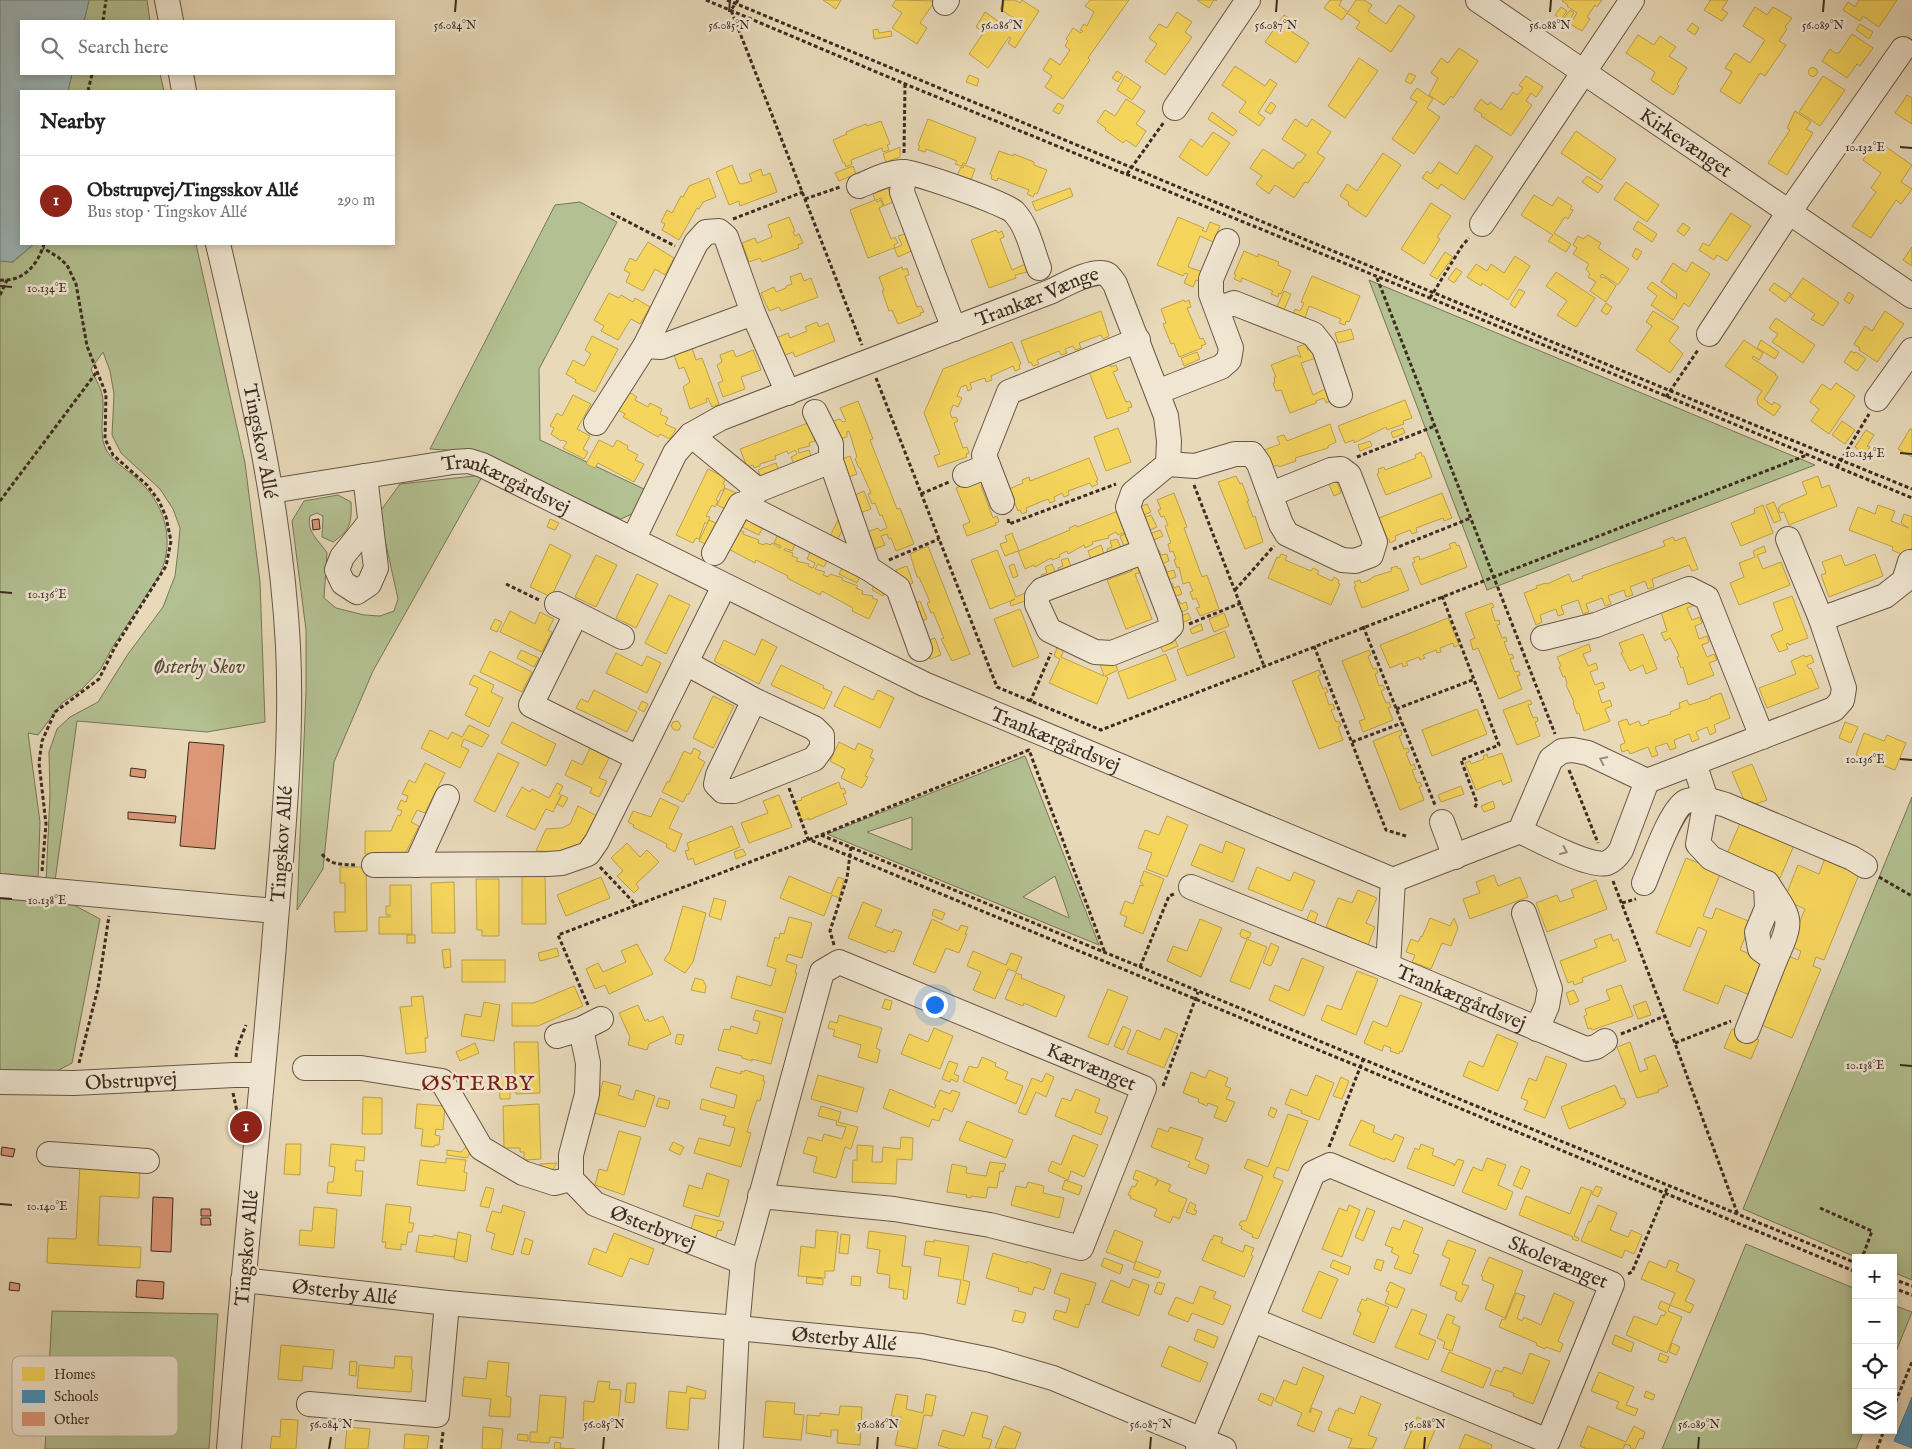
<!DOCTYPE html>
<html lang="en">
<head>
<meta charset="utf-8">
<style>
	body { margin:0; font-family:"IM FELL English",serif; background:#f2f2f2; color:#202124 }
	.controls { position:absolute; right:15px; bottom:15px; display:grid; overflow:hidden; border-radius:0px; box-shadow:0 2px 8px #0003 }
	.controls button { width:45px; height:45px; display:grid; place-items:center; padding:0; border:0; border-bottom:1px solid #e0e0e0; background:#fff; color:#202124; font:25px sans-serif }
	.you { position:absolute; left:934px; top:1004px; width:18px; height:18px; margin:-12px; border:4px solid #fff; border-radius:50%; background:#1a73e8; box-shadow:0 0 0 8px #1a73e833 }
	.badge { display:grid; place-items:center; width:32px; height:32px; border-radius:50%; background:#8f2418; color:#fff; font-size:16px; font-weight:700 }
	.pin { position:absolute; translate:-50% -50%; border:2px solid #fff; box-shadow:0 1px 5px #0006 }
	.list { margin:0; padding:0; list-style:none }
	h2 { display:flex; justify-content:space-between; align-items:center; height:65px; margin:0; padding:0 20px; font-size:21px }
	h2 small { font-size:16px; font-weight:400; color:#757577 }
	.list li { display:grid; grid-template-columns:32px 1fr auto; gap:15px; align-items:center; box-sizing:border-box; height:90px; padding:0 20px; border-top:1px solid #e0e0e0 }
	.list b { display:block; font-size:19px; white-space:nowrap }
	.list p { margin:0; font-size:16px; white-space:nowrap; color:#757577 }
	.list em { font-size:16px; font-style:normal; color:#757577 }
	.icon { flex:none; width:28px; height:28px; fill:none; stroke:currentColor; stroke-width:2; stroke-linecap:round; stroke-linejoin:round }
	.map { position:relative; flex:none; width:1912px; height:1449px; overflow:hidden }
	.search { position:absolute; background:#fff; box-shadow:0 2px 8px #0003; left:20px; top:20px; width:375px; height:55px; display:flex; align-items:center; gap:12px; box-sizing:border-box; padding:0 18px; border-radius:0px; color:#757577; font-size:19px }
	.panel { position:absolute; background:#fff; box-shadow:0 2px 8px #0003; left:20px; top:90px; width:375px; height:155px; border-radius:0px }
	.map>svg:first-child { display:block }
	.green { fill:#b3c091; stroke:#787659; fill-rule:evenodd }
	.water { fill:#9cb7bb; stroke:#767f7d }
	.homes { fill:#f6d55c; stroke:#bea24a }
	.schools { fill:#4393c3; stroke:#417492 }
	.building { fill:#dc9777; stroke:#3d2c21 }
	.lines { fill:none; stroke-linecap:round; stroke-linejoin:round }
	.minor-casing { stroke:#685747; stroke-width:26 }
	.path { stroke:#3d2c21; stroke-width:3; stroke-dasharray:4 2.5; stroke-linecap:butt }
	.minor { stroke:#f0e6d2; stroke-width:24 }
	.oneway { stroke:#96897a }
	.ticks { fill:none; stroke:#3d2c21; stroke-width:2 }
	.labels { text-anchor:middle; stroke-width:5; stroke-linejoin:round; paint-order:stroke }
	.street-label { font-size:20px; fill:#3d2c21; stroke:#f0e6d2 }
	.park-label { font-size:20px; font-style:italic; fill:#554a37; stroke:#f0e6d2 }
	.quarter-label { font-size:22px; letter-spacing:1px; fill:#7a1f14; stroke:#f0e6d2 }
	.key { fill:#f0e6d2; stroke:#baae9d; stroke-width:1 }
	.key-label { font-size:14px; fill:#3d2c21 }
	.ticks-label { font-size:12px; text-anchor:middle; fill:#3d2c21; stroke:#f0e6d2; stroke-width:5; stroke-linejoin:round; paint-order:stroke }
</style>
</head>
<body>
<div class="map">
<svg width="1912" height="1449" viewBox="0 0 1912 1449">
	<rect width="100%" height="100%" fill="#e8d9b9"/>
	<filter id="stains"><feTurbulence type="fractalNoise" baseFrequency=".004" numOctaves="4"/><feColorMatrix values="0 0 0 0 .2 0 0 0 0 .09 0 0 0 0 .02 0 0 0 .5 -.17"/></filter>
	<radialGradient id="worn" r=".72"><stop offset=".6" stop-color="#630" stop-opacity="0"/><stop offset="1" stop-color="#630" stop-opacity=".3"/></radialGradient>
	<g class="green">
		<polygon points="89,0 147,0 150,21 84,21"/>
		<polygon points="72,74 160,74 164,91 68,91"/>
		<polygon points="580,202 617,222 539,369 540,440 644,489 634,513 621,519 479,452 430,449 555,205"/>
		<path d="M34 244H196L245 463 260 582 265 722 207 732 77 721 55 881 46 882 50 795 49 752 57 729 70 717 98 702 128 654 163 607 175 576 178 551 180 528 173 509 160 489 121 453 112 435 114 394 110 371 103 352 91 369C95 379 103 390 103 401 104 416 99 433 105 447 109 459 126 469 135 477 164 502 176 538 160 574L112 648 100 670 82 689 62 703 38 735 28 733 40 822 38 881 0 882V261L13 262Z"/>
		<polygon points="1369,280 1815,465 1487,590"/>
		<path d="M483 475 373 671 334 762 323 869 297 910 306 692V630L292 521 304 501 338 495 351 502C352 523 350 530 333 542L322 537 323 516 317 513 310 516C306 532 319 540 327 553L324 598 336 608 364 615 380 616 394 611 398 599 379 513 400 484Z"/>
		<path d="M1025 756 1099 945 827 834ZM912 817V850L867 832ZM1055 876 1069 917V918L1023 897Z"/>
		<polygon points="1912,797 1912,1280 1893,1272 1893,1258 1858,1258 1743,1209"/>
		<polygon points="0,898 74,905 100,919 72,1063 55,1072 0,1070"/>
		<polygon points="1746,1244 1856,1289 1856,1430 1864,1430 1856,1449 1662,1449"/>
		<polygon points="1893,1305 1912,1312 1893,1359"/>
		<polygon points="52,1311 218,1314 209,1449 45,1449"/>
	</g>
	<polygon class="water" points="0,0 89,0 84,21 21,21 21,74 72,74 68,91 21,91 21,244 34,244 12,262 0,261"/>
	<g class="homes">
		<polygon points="823,0 841,0 836,9"/>
		<polygon points="896,0 935,1 920,23 927,28 917,44 892,28 902,13 892,6"/>
		<polygon points="1005,0 1015,0 1020,3 1022,0 1039,11 1015,48 1008,43 1011,38 1009,37 988,68 969,54 984,32 976,27 985,12 1011,30 1018,21 1000,9"/>
		<polygon points="1090,0 1129,0 1088,58 1090,60 1063,99 1045,87 1052,76 1043,70 1050,58 1060,65 1070,50 1065,46 1068,41 1066,39 1073,28 1081,33 1083,31 1080,30 1084,24 1087,26 1094,12 1085,6"/>
		<polygon points="1197,0 1217,0 1214,0 1209,8"/>
		<polygon points="1330,0 1342,0 1339,5 1348,12 1356,0 1364,0 1372,5 1368,11 1386,24 1399,5 1415,16 1391,52 1356,28 1360,22 1347,13 1342,20 1324,8"/>
		<polygon points="1563,0 1602,0 1597,7 1595,5 1587,17 1590,19 1582,31 1570,24 1577,13 1567,6 1568,5 1562,1"/>
		<polygon points="1709,0 1728,0 1722,9 1728,13 1722,21 1704,10 1710,1"/>
		<polygon points="1859,0 1897,0 1879,27 1863,16 1860,21 1843,10 1848,2 1855,7"/>
		<polygon points="1561,7 1567,11 1561,19 1555,15"/>
		<polygon points="1755,7 1767,15 1773,7 1792,18 1785,27 1787,29 1779,41 1786,45 1765,76 1760,73 1740,104 1720,91 1732,72 1725,68 1735,53 1750,63 1765,40 1743,26"/>
		<polygon points="1570,10 1574,13 1568,22 1563,19"/>
		<polygon points="1177,12 1192,22 1185,32 1192,37 1165,75 1145,61 1157,44 1149,38 1159,24 1167,28"/>
		<polygon points="1284,15 1296,23 1291,31 1309,43 1296,63 1265,42"/>
		<polygon points="1692,23 1699,28 1695,35 1687,30"/>
		<polygon points="1860,24 1873,32 1869,39 1856,30"/>
		<polygon points="878,29 879,33 891,31 892,36 874,39 873,30"/>
		<polygon points="1852,34 1873,48 1860,66 1857,64 1847,78 1822,61 1830,49 1835,53 1839,53"/>
		<polygon points="1638,35 1654,45 1660,36 1676,47 1669,56 1687,68 1677,84 1679,86 1673,95 1651,80 1655,72 1626,53"/>
		<polygon points="1459,48 1478,61 1453,98 1451,96 1444,105 1429,95 1438,78 1431,73 1441,58 1448,63"/>
		<polygon points="1359,58 1378,71 1345,118 1328,106"/>
		<polygon points="1235,66 1265,86 1270,79 1277,84 1258,113 1265,118 1259,126 1239,112 1246,102 1222,85"/>
		<circle cx="1813" cy="72" r="4.5"/>
		<polygon points="1117,71 1123,75 1118,82 1112,78"/>
		<polygon points="1409,73 1416,76 1411,84 1405,81"/>
		<polygon points="969,75 979,79 977,86 966,82"/>
		<polygon points="1125,76 1141,87 1132,100 1117,90"/>
		<polygon points="1526,76 1543,87 1536,97 1531,93 1526,101 1532,105 1511,136 1481,116 1482,114 1474,109 1481,99 1488,105 1490,102 1501,110 1513,92 1517,95 1523,88 1519,85"/>
		<polygon points="1823,76 1845,90 1820,126 1799,112"/>
		<polygon points="1417,88 1433,99 1427,108 1440,117 1414,154 1392,139 1417,102 1410,98"/>
		<polygon points="1907,95 1912,98 1912,124 1895,113"/>
		<polygon points="1126,99 1145,111 1136,124 1146,131 1136,147 1126,140 1123,143 1105,130 1106,128 1097,122 1105,110 1115,116"/>
		<polygon points="1271,102 1276,106 1271,114 1265,111"/>
		<polygon points="1058,103 1064,106 1059,114 1053,111"/>
		<polygon points="1795,111 1811,122 1806,129 1813,133 1787,175 1768,163 1790,130 1787,128"/>
		<polygon points="1212,112 1237,131 1233,136 1208,119"/>
		<polygon points="928,119 976,138 966,164 963,163 962,166 955,164 957,161 926,149 925,152 918,150 920,146 918,145"/>
		<polygon points="1295,119 1307,127 1312,119 1331,132 1317,153 1325,158 1308,183 1305,182 1294,198 1275,185 1269,194 1256,184 1262,176 1250,168 1263,149 1293,169 1298,162 1300,163 1306,155 1282,139"/>
		<polygon points="881,121 890,144 887,145 889,150 883,152 882,148 851,160 852,164 846,167 844,162 843,163 833,140 847,134 846,132 866,124 867,126"/>
		<polygon points="1576,131 1616,159 1601,180 1561,153"/>
		<polygon points="1213,132 1230,143 1207,176 1179,157 1191,139 1202,147"/>
		<polygon points="1876,140 1912,165 1901,182 1912,189 1901,204 1896,200 1871,238 1852,226 1876,192 1871,188 1881,173 1863,160"/>
		<polygon points="1476,145 1493,157 1464,200 1441,184 1438,189 1422,178 1427,171 1431,174 1439,162 1457,174"/>
		<polygon points="900,147 900,157 886,162 883,154"/>
		<polygon points="999,151 1013,156 1014,154 1034,162 1034,165 1047,170 1037,194 1035,193 1033,197 1027,194 1029,190 998,178 997,181 991,179 992,175 990,174"/>
		<polygon points="1383,153 1401,165 1366,217 1348,205 1349,202 1340,196 1347,184 1357,191"/>
		<polygon points="732,165 739,183 742,184 752,181 749,174 761,169 763,176 770,173 777,192 740,206 739,201 729,205 716,172"/>
		<polygon points="964,165 975,169 970,182 957,176 961,167 963,168"/>
		<polygon points="853,166 856,174 839,181 835,173"/>
		<polygon points="1587,176 1603,186 1598,193 1582,182"/>
		<polygon points="709,178 716,197 703,202 699,209 697,208 679,240 662,230 665,224 661,222 667,210 672,213 681,196 683,197 689,186"/>
		<polygon points="1626,182 1659,205 1647,222 1614,199"/>
		<polygon points="888,188 893,202 884,206 881,198 876,200 877,202 881,200 883,206 879,208 891,239 895,237 898,243 894,245 895,248 902,245 898,236 907,233 914,250 898,257 894,248 868,258 850,210 875,200 873,194"/>
		<polygon points="1070,188 1073,196 1036,211 1032,202"/>
		<polygon points="1534,195 1552,206 1558,197 1572,206 1570,209 1573,210 1568,219 1565,217 1554,233 1571,244 1566,252 1548,241 1553,235 1521,215"/>
		<polygon points="1431,203 1451,216 1437,237 1440,239 1424,264 1401,249"/>
		<polygon points="1731,213 1751,226 1727,261 1717,255 1714,260 1699,250 1703,243 1709,246"/>
		<polygon points="789,217 795,231 793,232 795,236 799,234 803,243 798,245 799,248 762,262 760,258 749,262 742,243 755,238 757,243 772,237 768,225"/>
		<polygon points="1178,217 1204,228 1202,230 1206,232 1210,222 1220,226 1213,242 1200,236 1188,267 1203,272 1199,281 1196,280 1193,287 1184,283 1188,274 1185,273 1183,276 1157,265"/>
		<polygon points="1638,221 1657,234 1652,242 1633,229"/>
		<polygon points="1683,223 1690,228 1684,236 1677,231"/>
		<polygon points="996,230 998,233 1002,231 1004,237 1000,239 1012,270 1028,263 1031,271 1015,275 1016,278 989,288 971,240"/>
		<polygon points="1588,235 1601,243 1598,248 1629,269 1618,285 1602,274 1600,277 1606,278 1616,286 1606,302 1590,291 1596,282 1588,277 1590,274 1586,269 1589,264 1573,254 1577,248 1573,245 1578,236 1583,239"/>
		<polygon points="648,242 674,258 665,275 655,269 643,291 626,282 630,273 624,270 630,258 636,261"/>
		<polygon points="1912,247 1912,266 1903,260"/>
		<polygon points="1636,248 1642,252 1637,260 1632,256"/>
		<polygon points="1244,251 1258,257 1258,254 1279,262 1278,265 1291,271 1281,294 1279,293 1278,297 1271,294 1273,291 1242,278 1241,282 1234,279 1236,275 1234,274"/>
		<polygon points="1445,252 1453,257 1437,279 1430,275"/>
		<polygon points="1515,256 1530,266 1508,300 1482,283 1481,286 1467,277 1476,264 1487,271 1491,264 1504,273"/>
		<polygon points="1692,262 1710,274 1689,307 1684,303 1673,320 1651,305 1657,296 1647,288 1652,282 1676,299 1677,294 1661,282 1673,263 1686,272"/>
		<polygon points="902,267 903,270 907,268 909,275 905,276 917,307 921,306 924,312 920,313 921,315 898,324 892,310 889,311 882,291 884,290 879,277"/>
		<polygon points="1456,268 1462,272 1454,283 1448,279"/>
		<polygon points="1556,272 1595,298 1576,327 1557,315 1567,301 1546,286"/>
		<polygon points="801,273 804,281 811,278 818,297 781,311 779,307 769,311 761,293 774,287 776,292 786,288 786,286 792,284 790,277"/>
		<polygon points="1312,276 1360,296 1349,322 1346,321 1345,325 1339,323 1341,319 1309,306 1304,321 1292,316 1295,309 1300,311 1304,303 1301,302"/>
		<polygon points="1803,278 1839,303 1823,326 1811,319 1815,314 1790,297"/>
		<polygon points="1774,283 1791,294 1785,302 1769,290"/>
		<polygon points="1519,289 1525,292 1515,308 1510,304"/>
		<polygon points="1284,291 1291,294 1283,312 1276,309"/>
		<polygon points="1849,292 1854,296 1849,304 1844,300"/>
		<polygon points="609,293 619,298 621,295 633,302 635,298 650,307 640,324 631,319 618,340 601,331 604,326 594,320"/>
		<polygon points="1184,300 1185,302 1189,300 1191,307 1187,308 1200,339 1203,338 1206,344 1201,346 1202,348 1179,357 1174,343 1171,344 1163,324 1166,323 1161,309"/>
		<polygon points="1606,303 1612,307 1607,315 1601,311"/>
		<polygon points="1101,311 1109,336 1103,339 1101,335 1079,343 1081,348 1075,350 1073,346 1065,349 1067,353 1061,355 1059,351 1037,360 1039,364 1033,366 1031,362 1029,363 1021,341"/>
		<polygon points="1653,311 1679,327 1669,341 1683,354 1670,373 1636,350 1652,326 1646,322"/>
		<polygon points="1885,311 1904,324 1877,362 1859,350 1860,348 1854,344 1865,326 1872,331"/>
		<polygon points="1776,318 1815,345 1803,363 1772,342 1778,334 1769,328"/>
		<polygon points="817,322 819,327 828,323 835,341 795,357 793,352 783,356 776,338 788,333 790,338 807,331 805,327"/>
		<polygon points="1351,329 1354,339 1338,343 1335,333"/>
		<polygon points="592,336 618,349 595,392 575,382 576,380 566,374 573,360 584,366 591,354 585,350"/>
		<polygon points="1744,340 1763,353 1759,360 1753,356 1752,358 1776,374 1775,375 1778,377 1764,399 1772,405 1774,402 1781,406 1774,416 1758,405 1757,398 1762,391 1725,366"/>
		<polygon points="1761,340 1779,352 1775,359 1757,348"/>
		<polygon points="1012,342 1021,364 1019,365 1020,369 1015,371 1013,366 991,376 992,380 986,382 985,378 970,383 972,389 968,391 966,385 961,387 957,396 962,398 958,407 953,405 950,413 952,418 956,417 958,421 954,423 963,448 967,447 969,453 966,454 967,457 938,467 934,456 940,454 924,413 943,369"/>
		<polygon points="1306,344 1308,350 1312,349 1316,358 1301,363 1313,395 1327,388 1332,400 1326,403 1324,398 1316,401 1316,403 1290,413 1281,390 1276,391 1273,383 1275,383 1274,377 1276,377 1271,365 1297,355 1299,357 1301,357 1297,347"/>
		<polygon points="692,348 696,360 702,358 719,404 712,407 708,398 706,399 707,402 690,409 683,387 690,382 684,367 679,369 674,355"/>
		<polygon points="733,350 736,357 753,350 761,370 741,377 745,389 723,397 718,383 723,381 717,365 722,362 720,355"/>
		<polygon points="1851,351 1854,353 1856,352 1866,359 1857,371 1844,362"/>
		<polygon points="1197,352 1200,359 1184,366 1181,358"/>
		<polygon points="1110,364 1111,367 1116,365 1118,370 1113,372 1126,402 1130,401 1132,407 1128,408 1129,411 1107,419 1089,372"/>
		<polygon points="1836,383 1855,396 1829,434 1811,421 1819,409 1810,402 1822,384 1831,390"/>
		<polygon points="626,390 637,397 635,400 648,407 650,403 662,409 660,414 668,418 665,424 676,429 670,439 660,434 658,437 623,417 625,414 616,409"/>
		<polygon points="573,395 591,404 577,429 590,436 583,449 588,452 584,459 563,448 567,442 562,440 561,441 551,434 554,428 550,426 557,413 562,416"/>
		<polygon points="1405,400 1412,418 1403,421 1404,424 1387,430 1386,427 1354,443 1354,440 1345,443 1338,426"/>
		<polygon points="858,401 873,439 870,440 897,509 900,508 914,544 896,551 891,538 889,539 887,534 881,536 885,545 874,549 867,532 878,528 880,531 887,528 882,515 880,516 875,503 872,504 868,494 871,493 860,468 859,468 855,459 857,457 849,431 847,432 847,437 837,440 830,422 840,419 843,422 846,421 840,408"/>
		<polygon points="1842,421 1855,430 1845,444 1832,435"/>
		<polygon points="808,423 815,441 809,443 810,446 798,449 799,453 809,450 813,461 796,468 791,457 797,454 795,450 788,454 787,451 775,456 776,459 760,464 760,466 754,468 753,465 747,467 740,449"/>
		<polygon points="1330,424 1336,442 1328,446 1328,448 1295,458 1296,461 1279,467 1278,465 1269,468 1262,451 1280,444 1277,437 1284,435 1287,441"/>
		<polygon points="1118,428 1131,462 1106,471 1094,437"/>
		<polygon points="1403,428 1405,433 1393,438 1391,432"/>
		<polygon points="1910,429 1912,429 1912,457 1898,449"/>
		<polygon points="1866,430 1874,435 1867,446 1870,447 1865,454 1862,452 1860,454 1857,451 1858,449 1855,447"/>
		<polygon points="599,440 613,447 617,440 628,446 627,449 638,455 635,460 644,464 634,482 598,463 595,468 586,464"/>
		<polygon points="1370,441 1372,446 1360,451 1358,445"/>
		<polygon points="1421,452 1422,456 1424,456 1432,477 1386,495 1377,474 1379,473 1378,469 1384,467 1385,470 1416,458 1415,455"/>
		<polygon points="850,456 857,474 846,478 840,460"/>
		<polygon points="1089,458 1098,480 1096,481 1098,484 1092,487 1090,483 1068,491 1069,495 1064,497 1062,493 1054,497 1055,501 1050,503 1048,499 1026,508 1027,512 1022,514 1020,510 1018,511 1009,489 1023,483 1022,480 1029,477 1030,481"/>
		<polygon points="776,463 780,474 762,481 758,470"/>
		<polygon points="708,469 726,478 723,484 725,485 723,491 721,490 716,500 718,501 715,507 712,505 706,516 710,517 707,524 705,522 699,539 696,538 693,543 676,535"/>
		<polygon points="1236,476 1240,484 1242,483 1249,501 1247,501 1253,517 1255,516 1263,542 1245,549 1218,482"/>
		<polygon points="1335,476 1341,493 1334,496 1327,480"/>
		<polygon points="1818,476 1822,488 1829,485 1837,506 1789,525 1784,512 1780,513 1778,508 1781,506 1781,505 1807,494 1802,482"/>
		<polygon points="978,479 983,480 985,485 981,486 993,518 997,516 999,522 995,523 996,525 967,536 963,525 970,522 956,488"/>
		<polygon points="725,488 736,493 728,510 717,505"/>
		<polygon points="864,491 871,509 860,513 853,496"/>
		<polygon points="1174,493 1187,527 1184,528 1202,577 1207,575 1219,609 1200,616 1196,608 1200,607 1196,598 1193,600 1190,592 1193,591 1189,582 1183,584 1179,567 1177,568 1174,560 1176,559 1173,551 1170,552 1168,544 1171,543 1165,526 1168,525 1164,516 1161,517 1158,510 1161,509 1157,500"/>
		<polygon points="1442,493 1452,518 1444,521 1443,518 1416,528 1417,532 1412,534 1410,530 1395,536 1396,540 1390,543 1389,539 1387,539 1379,518"/>
		<polygon points="1774,502 1781,520 1774,523 1766,505"/>
		<polygon points="1147,504 1151,512 1139,517 1137,508"/>
		<polygon points="1763,505 1773,533 1741,546 1731,523 1755,513 1754,509"/>
		<polygon points="1878,505 1895,511 1891,521 1909,528 1901,523 1904,514 1912,517 1912,547 1908,557 1892,550 1893,547 1849,530 1858,507 1875,514"/>
		<polygon points="1118,511 1126,532 1118,535 1116,532 1108,536 1109,538 1092,542 1093,544 1085,548 1084,545 1068,554 1067,551 1059,555 1060,557 1052,560 1051,558 1035,567 1034,565 1025,569 1018,551 1005,556 1000,544 1007,542 1005,536 1012,533 1019,551 1070,530 1069,528 1076,525 1077,527"/>
		<polygon points="1151,515 1157,527 1145,532 1141,519"/>
		<polygon points="747,516 764,525 759,535 742,527"/>
		<polygon points="550,519 559,523 555,530 547,527"/>
		<polygon points="709,520 720,525 710,546 699,541"/>
		<polygon points="838,520 845,524 838,539 830,536"/>
		<polygon points="738,529 744,532 743,534 759,540 758,543 764,545 765,543 771,545 772,543 780,548 781,546 774,543 779,532 797,540 792,551 785,548 784,550 793,553 792,556 798,558 796,561 809,564 808,566 813,568 815,563 807,559 812,548 829,556 824,567 818,564 815,569 825,572 823,575 828,577 830,574 843,578 842,580 858,586 856,588 863,591 862,594 873,596 872,598 878,600 869,619 852,611 853,608 822,591 820,595 787,578 788,576 756,560 755,563 723,546"/>
		<polygon points="1160,530 1163,536 1149,542 1147,535"/>
		<polygon points="1126,534 1131,547 1125,549 1120,536"/>
		<polygon points="1673,537 1675,541 1685,537 1698,569 1692,571 1689,565 1652,579 1654,587 1648,589 1645,581 1630,587 1633,595 1626,597 1624,590 1608,596 1611,604 1605,606 1602,598 1586,604 1589,612 1583,614 1578,600 1561,606 1564,614 1558,616 1556,609 1540,615 1542,622 1536,625 1524,593 1537,588 1536,586 1546,583 1547,584 1569,574 1572,582 1583,578 1582,576 1665,546 1663,541"/>
		<polygon points="1117,539 1122,550 1109,555 1107,549 1112,547 1110,541"/>
		<polygon points="1455,542 1457,546 1459,545 1467,567 1421,585 1412,563 1415,562 1413,558 1419,556 1420,560 1451,548 1449,544"/>
		<polygon points="550,544 571,555 551,597 530,587"/>
		<polygon points="1101,545 1105,557 1092,562 1088,551"/>
		<polygon points="928,546 970,654 952,661 941,639 944,638 933,612 931,613 927,603 930,602 919,577 917,577 910,554"/>
		<polygon points="1764,546 1766,552 1757,555 1763,569 1781,562 1790,585 1739,605 1730,583 1744,577 1739,563 1755,557 1753,551"/>
		<polygon points="997,550 1016,597 1025,593 1028,600 1011,606 1010,602 1015,599 990,609 971,560"/>
		<polygon points="1159,550 1161,555 1167,554 1169,561 1159,565 1153,552"/>
		<polygon points="1281,554 1287,556 1285,560 1311,571 1313,568 1319,571 1317,574 1332,581 1334,577 1339,580 1338,583 1340,584 1331,605 1268,578 1277,557 1279,558"/>
		<polygon points="1875,554 1883,576 1829,597 1821,575 1826,573 1822,562 1841,555 1845,566"/>
		<polygon points="596,555 617,565 596,607 575,597"/>
		<polygon points="1068,558 1072,570 1060,574 1058,568 1063,566 1061,560"/>
		<polygon points="844,564 862,572 857,583 839,574"/>
		<polygon points="1014,564 1018,576 1013,578 1009,566"/>
		<polygon points="1052,564 1057,576 1044,581 1041,575 1047,573 1045,567"/>
		<polygon points="1142,564 1145,571 1135,574 1152,619 1126,629 1107,580 1132,571 1131,568"/>
		<polygon points="907,566 913,583 903,587 896,570"/>
		<polygon points="1165,566 1167,572 1174,570 1176,577 1165,581 1160,568"/>
		<polygon points="1397,566 1398,569 1400,568 1409,590 1362,608 1354,587 1356,586 1354,582 1360,580 1361,583 1367,581 1375,576 1392,571 1391,568"/>
		<polygon points="637,574 658,584 636,628 616,618"/>
		<polygon points="877,580 886,590 883,596 872,590"/>
		<polygon points="1172,583 1174,588 1179,586 1182,594 1171,598 1166,585"/>
		<polygon points="669,595 690,605 666,654 645,643"/>
		<polygon points="1792,596 1808,638 1789,645 1788,643 1786,644 1788,649 1779,652 1771,635 1783,630 1773,603"/>
		<polygon points="1178,599 1181,604 1186,602 1188,609 1178,614 1172,601"/>
		<polygon points="1693,599 1695,605 1687,608 1692,620 1700,617 1702,623 1695,626 1699,639 1707,636 1709,642 1702,645 1707,657 1714,654 1717,660 1709,663 1714,675 1688,685 1683,667 1681,668 1677,657 1679,656 1676,649 1670,638 1665,641 1661,633 1667,631 1661,612"/>
		<polygon points="920,601 927,619 916,623 909,606"/>
		<polygon points="1492,603 1494,607 1491,608 1495,621 1499,620 1500,624 1497,625 1502,638 1506,637 1507,641 1504,642 1509,655 1512,654 1514,658 1510,659 1515,672 1519,671 1520,675 1517,676 1522,689 1499,699 1478,648 1473,650 1470,640 1475,638 1465,613"/>
		<polygon points="1020,609 1039,657 1013,667 994,619"/>
		<polygon points="510,611 535,624 540,612 554,619 548,630 552,632 542,652 500,632"/>
		<polygon points="1188,613 1191,619 1181,623 1179,617"/>
		<polygon points="1224,613 1229,626 1214,632 1209,619"/>
		<polygon points="1448,618 1459,645 1454,647 1453,643 1440,648 1441,652 1437,653 1436,650 1423,655 1425,658 1420,660 1419,657 1406,662 1408,665 1403,667 1402,663 1390,668 1380,645"/>
		<polygon points="495,619 502,622 497,632 490,629"/>
		<polygon points="1201,624 1203,630 1192,634 1190,629"/>
		<polygon points="1225,631 1235,657 1187,676 1177,650"/>
		<polygon points="1643,634 1657,669 1646,674 1643,665 1630,671 1621,653 1623,652 1619,643"/>
		<polygon points="1173,635 1178,646 1163,652 1159,642"/>
		<polygon points="935,638 941,655 930,659 924,642"/>
		<polygon points="762,639 777,647 759,684 714,661 724,640 755,655"/>
		<polygon points="1589,644 1591,651 1583,654 1588,666 1596,663 1598,669 1590,672 1595,685 1603,682 1605,688 1598,691 1602,703 1610,700 1612,706 1605,709 1610,721 1584,731 1579,713 1577,714 1573,703 1574,702 1566,685 1567,684 1565,676 1563,677 1559,667 1561,666 1557,657"/>
		<polygon points="1058,645 1065,647 1061,657 1104,676 1100,664 1113,659 1118,670 1105,676 1108,678 1097,704 1049,683 1060,659 1054,656"/>
		<polygon points="521,650 539,658 534,667 517,658"/>
		<polygon points="1369,650 1371,655 1368,656 1373,669 1376,668 1378,673 1375,674 1379,686 1383,685 1385,689 1381,691 1386,703 1389,702 1391,707 1388,708 1393,720 1363,732 1359,721 1365,719 1342,661"/>
		<polygon points="490,651 532,672 522,692 480,672"/>
		<polygon points="616,653 642,666 647,656 661,663 647,693 606,673"/>
		<polygon points="1166,654 1176,680 1128,699 1118,672"/>
		<polygon points="1804,655 1805,657 1811,655 1814,662 1807,665 1809,669 1811,668 1819,688 1767,708 1759,688 1796,674 1791,661"/>
		<polygon points="781,665 824,686 823,688 832,692 824,709 771,685"/>
		<polygon points="1319,670 1321,675 1318,676 1323,689 1326,687 1328,692 1325,693 1329,705 1333,704 1335,709 1331,710 1336,722 1339,721 1341,726 1338,727 1343,740 1319,749 1292,681"/>
		<polygon points="474,675 494,685 491,692 503,698 489,727 465,715 478,688 469,684"/>
		<polygon points="844,686 873,700 878,690 894,698 880,728 834,706"/>
		<polygon points="594,690 637,712 627,732 576,708 581,699 588,702"/>
		<polygon points="1721,693 1730,718 1714,725 1716,732 1710,735 1707,727 1696,732 1699,739 1692,742 1689,734 1674,740 1676,748 1670,750 1667,743 1655,747 1658,755 1652,757 1648,747 1630,754 1628,750 1622,752 1620,745 1625,743 1618,722 1627,719 1629,725 1639,721 1641,726 1649,723 1648,721 1671,714 1670,712 1680,708 1679,703 1687,700 1689,705 1711,698 1710,697"/>
		<polygon points="713,696 734,706 713,748 693,738"/>
		<polygon points="1530,700 1532,704 1528,705 1533,718 1537,717 1538,721 1535,722 1540,736 1517,745 1503,710"/>
		<polygon points="642,701 648,704 644,712 638,709"/>
		<polygon points="1477,709 1487,734 1432,756 1422,730"/>
		<polygon points="678,721 681,726 679,730 674,730 671,726 673,722"/>
		<polygon points="512,722 556,744 546,766 501,743"/>
		<polygon points="1845,722 1858,727 1851,743 1839,738"/>
		<polygon points="469,725 489,735 482,747 464,739 461,746 469,750 460,768 421,748 430,730 448,739 452,732 462,737"/>
		<polygon points="1401,730 1402,735 1399,736 1404,749 1408,748 1409,752 1406,753 1411,766 1414,764 1416,769 1412,770 1417,783 1420,782 1422,786 1419,787 1424,800 1400,810 1373,741"/>
		<polygon points="1864,733 1884,741 1887,735 1906,743 1895,770 1856,755"/>
		<polygon points="839,742 855,750 858,743 873,750 870,757 874,759 865,776 868,777 862,788 841,778 845,769 830,761"/>
		<polygon points="590,748 609,758 599,778 607,781 599,797 590,793 592,788 565,775 572,760 582,765"/>
		<polygon points="694,748 701,752 698,758 705,762 689,794 687,794 683,802 662,792 667,782 669,782 684,751 691,754"/>
		<polygon points="498,753 519,763 495,812 474,801"/>
		<polygon points="1502,753 1512,781 1503,785 1501,780 1476,790 1465,763 1470,761 1471,764 1484,759 1483,756 1487,754 1488,758"/>
		<polygon points="425,763 445,773 425,813 417,810 411,822 419,826 405,854 365,854 365,831 391,831 398,815 400,816 402,811 397,809 401,800 406,802 408,796 402,794 409,780 415,783"/>
		<polygon points="1752,764 1767,800 1747,807 1732,772"/>
		<polygon points="839,782 841,789 844,788 846,793 843,794 847,804 809,820 809,818 802,821 795,802 802,800 801,798"/>
		<polygon points="557,783 563,786 559,794 561,795 553,812 546,809 535,830 506,816 522,787 530,792 532,789 549,798"/>
		<polygon points="1461,786 1464,794 1441,802 1438,795"/>
		<polygon points="562,795 568,798 563,807 557,804"/>
		<polygon points="779,795 792,827 749,843 741,823 768,813 763,801"/>
		<polygon points="660,798 679,807 669,828 682,834 675,852 666,847 667,844 633,827 634,825 628,822 633,811 651,817"/>
		<polygon points="1493,801 1495,808 1484,812 1481,806"/>
		<polygon points="578,806 599,817 587,840 569,852 536,851 546,829 562,828 570,824"/>
		<polygon points="1167,816 1188,825 1167,877 1146,869 1152,853 1138,848 1145,830 1159,835"/>
		<polygon points="1741,821 1795,843 1780,878 1726,856"/>
		<polygon points="732,826 740,847 695,865 693,858 688,860 685,851 689,850 687,843"/>
		<polygon points="1226,841 1245,849 1233,882 1191,865 1200,844 1222,853"/>
		<polygon points="627,843 640,857 647,850 659,862 636,884 639,888 634,893 617,876 623,871 611,858"/>
		<polygon points="743,849 746,855 736,859 734,852"/>
		<polygon points="1686,858 1721,872 1703,916 1712,919 1716,908 1751,922 1740,950 1769,962 1755,997 1725,985 1718,1004 1683,990 1707,931 1698,927 1690,947 1656,933"/>
		<polygon points="1825,858 1860,872 1824,960 1816,957 1813,966 1821,969 1792,1038 1757,1023 1786,955 1798,960 1801,951 1790,946 1805,909 1784,900 1798,865 1819,874"/>
		<polygon points="340,867 366,867 367,931 335,932 334,912 345,912 345,883 340,883"/>
		<polygon points="1257,867 1290,881 1294,872 1315,881 1302,911 1248,889"/>
		<polygon points="1144,871 1164,879 1143,934 1124,926 1127,917 1120,914 1125,901 1133,904 1140,885 1143,886 1143,884 1140,882"/>
		<polygon points="1494,875 1498,886 1520,877 1528,897 1470,919 1463,899 1480,893 1476,882"/>
		<polygon points="522,876 545,876 546,924 522,924"/>
		<polygon points="789,876 831,894 838,877 844,879 839,898 832,895 824,916 780,898"/>
		<polygon points="601,877 610,898 566,916 557,895"/>
		<polygon points="476,879 499,879 499,936 482,936 482,930 477,930"/>
		<polygon points="1596,880 1607,909 1547,932 1536,903 1557,895 1560,902 1574,897 1571,890"/>
		<polygon points="454,882 455,933 432,933 431,883"/>
		<polygon points="390,885 411,885 412,934 379,934 379,917 390,917 390,915 386,915 386,906 390,906"/>
		<polygon points="1358,890 1377,898 1366,923 1375,927 1368,945 1326,927 1338,898 1352,903"/>
		<polygon points="714,898 726,901 721,920 709,916"/>
		<polygon points="863,902 882,910 875,926 892,933 894,929 902,932 894,952 888,950 886,953 848,938"/>
		<polygon points="683,906 706,913 693,962 685,973 664,960 670,951"/>
		<polygon points="934,909 945,913 942,920 932,915"/>
		<polygon points="1311,910 1318,914 1314,924 1306,921"/>
		<polygon points="789,917 812,923 802,958 788,954 786,961 797,965 795,972 797,973 785,1013 731,998 737,976 771,986 776,969 767,966 775,937 779,939 780,933 784,934"/>
		<polygon points="1430,918 1450,926 1454,918 1458,928 1451,946 1442,943 1431,969 1412,962 1415,955 1406,952 1411,939 1418,942 1421,936 1422,937"/>
		<polygon points="932,919 958,931 961,925 968,927 965,934 967,934 959,953 946,948 935,973 913,964"/>
		<polygon points="1200,919 1222,928 1201,977 1167,961 1173,946 1187,951"/>
		<polygon points="1242,929 1251,933 1249,938 1247,937 1246,939 1241,937 1240,934"/>
		<polygon points="1611,934 1613,941 1618,939 1626,961 1582,978 1583,982 1574,985 1573,981 1568,983 1560,961 1597,947 1594,940"/>
		<rect x="407" y="935" width="8" height="8"/>
		<polygon points="1247,939 1267,947 1250,989 1230,981"/>
		<polygon points="1271,943 1279,947 1271,966 1263,963"/>
		<polygon points="637,944 653,974 609,994 605,985 595,989 586,969 598,963 603,972 626,962 621,951"/>
		<polygon points="557,948 559,956 540,961 538,953"/>
		<polygon points="450,949 451,967 444,968 442,950"/>
		<polygon points="973,951 1006,965 1011,953 1022,957 1016,972 1008,969 995,999 973,990 981,972 967,966"/>
		<polygon points="1302,958 1324,967 1304,1016 1269,1000 1275,985 1289,991"/>
		<rect x="462" y="960" width="43" height="22"/>
		<polygon points="1357,971 1378,979 1356,1035 1321,1020 1327,1005 1341,1010"/>
		<polygon points="1016,973 1022,975 1021,978 1065,996 1056,1017 1024,1003 1023,1006 1005,999"/>
		<polygon points="695,978 703,980 706,986 705,993 691,990"/>
		<polygon points="1621,985 1633,1016 1592,1030 1591,1028 1588,1029 1584,1016 1587,1015 1585,1009 1610,1000 1606,990"/>
		<polygon points="574,986 583,1006 538,1026 512,1026 512,1003 534,1003"/>
		<polygon points="1108,989 1128,997 1108,1045 1088,1037"/>
		<polygon points="1574,990 1579,1001 1570,1005 1566,993"/>
		<polygon points="1400,995 1422,1003 1402,1052 1400,1051 1399,1054 1390,1051 1391,1048 1384,1045 1382,1051 1364,1043 1373,1021 1387,1027"/>
		<polygon points="423,996 428,1038 425,1038 426,1052 406,1054 400,1007 412,1006 411,997"/>
		<polygon points="885,999 892,1001 890,1010 882,1008"/>
		<polygon points="1646,1001 1651,1015 1638,1019 1633,1006"/>
		<polygon points="484,1002 500,1005 494,1041 461,1036 465,1014 481,1017"/>
		<polygon points="638,1005 645,1021 648,1019 649,1022 663,1016 671,1034 649,1044 647,1050 628,1045 630,1037 619,1013"/>
		<polygon points="756,1010 783,1018 771,1064 752,1059 752,1061 742,1058 742,1056 718,1050 724,1029 730,1030 731,1026 757,1034 760,1022 753,1020"/>
		<polygon points="839,1015 882,1028 876,1048 880,1050 877,1063 858,1057 861,1045 833,1036 835,1030 828,1028 830,1021 837,1023"/>
		<polygon points="1123,1026 1131,1030 1123,1050 1114,1046"/>
		<polygon points="934,1028 953,1036 940,1069 901,1054 909,1034 928,1042"/>
		<polygon points="1165,1028 1178,1034 1164,1068 1127,1053 1137,1030 1160,1040"/>
		<polygon points="1732,1029 1759,1040 1751,1059 1724,1048"/>
		<polygon points="677,1034 684,1035 681,1045 675,1043"/>
		<polygon points="1497,1034 1518,1043 1498,1091 1463,1076 1469,1061 1483,1067"/>
		<polygon points="514,1042 538,1042 540,1093 516,1094 516,1092 510,1092 510,1099 500,1099 499,1077 515,1076"/>
		<polygon points="1630,1042 1640,1072 1648,1069 1644,1059 1655,1055 1668,1086 1658,1090 1659,1092 1637,1098 1617,1047"/>
		<polygon points="475,1043 479,1053 460,1061 456,1052"/>
		<polygon points="1546,1056 1567,1064 1545,1118 1524,1110 1528,1101 1521,1098 1529,1078 1536,1081"/>
		<polygon points="982,1057 996,1063 995,1066 1008,1072 1005,1079 1023,1086 1016,1104 963,1081 969,1066 976,1068 978,1067"/>
		<polygon points="949,1061 958,1064 954,1074 959,1076 957,1082 951,1079 950,1082 942,1079"/>
		<polygon points="716,1067 741,1074 741,1071 744,1072 745,1070 764,1076 763,1081 765,1081 760,1101 757,1100 751,1118 747,1132 751,1133 741,1167 694,1153 699,1138 730,1146 735,1128 723,1125 726,1116 700,1109 702,1099 734,1108 737,1095 710,1087"/>
		<polygon points="1209,1070 1228,1078 1225,1086 1231,1088 1226,1099 1235,1102 1226,1122 1214,1117 1218,1107 1208,1103 1207,1106 1198,1102 1199,1099 1183,1093 1191,1072 1205,1078"/>
		<polygon points="1046,1073 1054,1077 1046,1097 1036,1092 1026,1115 1018,1112 1032,1078 1042,1082"/>
		<polygon points="818,1075 864,1088 857,1112 811,1099"/>
		<polygon points="1316,1075 1334,1083 1319,1120 1301,1113 1302,1111 1285,1104 1291,1089 1307,1096"/>
		<polygon points="1341,1077 1349,1081 1342,1099 1333,1096"/>
		<polygon points="603,1081 621,1086 618,1095 633,1100 636,1090 655,1096 645,1127 594,1113"/>
		<polygon points="1615,1085 1621,1099 1624,1098 1626,1104 1623,1106 1623,1107 1569,1129 1561,1107"/>
		<polygon points="890,1089 935,1108 936,1105 934,1104 940,1090 950,1094 952,1090 960,1093 952,1112 944,1108 939,1121 932,1119 929,1127 883,1108"/>
		<polygon points="1076,1089 1100,1099 1095,1112 1108,1117 1101,1135 1055,1116 1062,1098 1071,1101"/>
		<polygon points="363,1097 382,1098 382,1134 362,1134"/>
		<polygon points="659,1098 670,1101 668,1109 656,1106"/>
		<polygon points="417,1104 445,1106 443,1130 436,1129 435,1135 440,1136 439,1145 435,1145 434,1147 421,1146 423,1129 415,1128"/>
		<polygon points="539,1104 541,1159 524,1160 524,1152 520,1152 520,1148 504,1148 503,1106"/>
		<polygon points="821,1106 841,1112 838,1122 858,1127 851,1149 845,1147 836,1178 813,1172 817,1157 803,1153 808,1137 822,1141 824,1134 842,1139 846,1127 836,1125 837,1121 818,1116"/>
		<polygon points="1271,1107 1277,1110 1274,1118 1268,1115"/>
		<polygon points="1288,1114 1308,1121 1288,1171 1277,1167 1273,1177 1283,1181 1258,1239 1252,1237 1253,1235 1241,1229 1242,1226 1239,1225 1241,1221 1246,1221 1263,1176 1244,1168 1248,1159 1268,1167"/>
		<polygon points="1361,1120 1375,1126 1373,1132 1392,1140 1395,1134 1404,1138 1394,1162 1385,1158 1385,1160 1349,1145"/>
		<polygon points="967,1121 1013,1140 1006,1158 959,1140"/>
		<polygon points="1170,1127 1203,1138 1195,1159 1209,1165 1206,1174 1188,1167 1190,1162 1151,1147 1158,1128 1168,1132"/>
		<polygon points="619,1131 641,1137 624,1195 595,1185 599,1169 607,1171"/>
		<polygon points="1073,1135 1098,1145 1084,1177 1071,1171 1068,1180 1048,1171 1052,1161 1061,1165"/>
		<polygon points="901,1137 913,1138 912,1160 897,1159 896,1184 852,1182 853,1160 857,1160 857,1145 873,1146 872,1162 882,1162 883,1147 900,1149"/>
		<polygon points="673,1142 684,1147 680,1155 669,1150"/>
		<polygon points="286,1144 301,1144 300,1175 284,1174"/>
		<polygon points="331,1144 365,1147 364,1161 356,1160 355,1171 363,1171 361,1196 327,1193 328,1182 333,1182 335,1167 329,1166"/>
		<polygon points="1421,1144 1434,1149 1432,1155 1454,1164 1454,1166 1458,1159 1464,1161 1454,1186 1407,1168 1415,1148 1419,1150"/>
		<polygon points="466,1147 471,1152 467,1158 447,1155 447,1150 461,1152"/>
		<polygon points="446,1158 466,1160 464,1172 467,1173 465,1191 417,1185 420,1160 446,1163"/>
		<polygon points="1487,1158 1506,1165 1498,1185 1513,1192 1506,1210 1462,1192 1473,1167 1482,1171"/>
		<polygon points="990,1162 1006,1164 1003,1172 1000,1171 997,1188 988,1187 986,1198 971,1196 971,1198 966,1197 967,1195 947,1192 952,1164 967,1167 966,1173 986,1176"/>
		<polygon points="557,1163 551,1172 541,1169 540,1164"/>
		<polygon points="80,1164 140,1167 139,1198 100,1196 98,1245 141,1247 140,1268 47,1263 48,1238 76,1239"/>
		<polygon points="1521,1166 1530,1170 1522,1189 1513,1185"/>
		<polygon points="1136,1170 1158,1179 1155,1186 1159,1180 1171,1185 1168,1191 1187,1199 1179,1219 1173,1216 1170,1223 1154,1216 1157,1209 1130,1198 1131,1196 1128,1195 1132,1186 1135,1187 1138,1181 1133,1179"/>
		<polygon points="707,1173 729,1180 719,1217 683,1206 689,1185 702,1189"/>
		<polygon points="1065,1180 1082,1186 1079,1195 1062,1189"/>
		<polygon points="1028,1182 1044,1186 1043,1193 1064,1198 1059,1218 1011,1205 1016,1186 1026,1188"/>
		<polygon points="1596,1186 1602,1188 1598,1197 1592,1194"/>
		<polygon points="486,1187 494,1189 489,1208 480,1206"/>
		<polygon points="1581,1187 1592,1191 1574,1236 1579,1238 1578,1241 1572,1239 1573,1237 1519,1215 1526,1196 1570,1214"/>
		<polygon points="1190,1202 1196,1205 1194,1210 1197,1211 1195,1215 1186,1212"/>
		<polygon points="386,1204 411,1207 409,1223 414,1223 412,1232 408,1232 406,1245 401,1244 401,1250 385,1248 386,1242 382,1242"/>
		<polygon points="503,1205 525,1212 513,1255 491,1249 495,1234 486,1231 492,1211 501,1213"/>
		<polygon points="1349,1205 1360,1210 1342,1257 1322,1249 1339,1208 1347,1211"/>
		<polygon points="1598,1205 1617,1213 1610,1230 1628,1237 1631,1230 1642,1235 1634,1254 1625,1250 1622,1258 1581,1241 1589,1221 1591,1222"/>
		<polygon points="314,1207 337,1209 334,1248 299,1245 300,1230 312,1231"/>
		<polygon points="1367,1208 1375,1211 1363,1241 1355,1237"/>
		<polygon points="695,1215 724,1222 721,1231 718,1230 715,1240 690,1233"/>
		<polygon points="1404,1220 1423,1228 1413,1253 1419,1255 1411,1274 1394,1268 1399,1256 1391,1252 1393,1248 1385,1245 1392,1227 1400,1230"/>
		<polygon points="816,1230 838,1232 834,1271 825,1271 825,1278 798,1276 801,1246 815,1248"/>
		<polygon points="1115,1230 1143,1242 1135,1263 1106,1252"/>
		<polygon points="869,1231 906,1236 902,1266 911,1267 907,1299 903,1299 904,1290 889,1288 890,1275 877,1273 880,1250 867,1248"/>
		<polygon points="458,1232 471,1235 467,1262 454,1259"/>
		<polygon points="614,1233 654,1249 648,1265 630,1258 622,1277 588,1264 594,1248 606,1253"/>
		<polygon points="841,1234 850,1235 848,1254 839,1253"/>
		<polygon points="419,1235 433,1237 434,1235 457,1240 454,1257 416,1252"/>
		<polygon points="1214,1235 1223,1238 1221,1243 1243,1252 1245,1245 1254,1248 1251,1255 1253,1256 1244,1277 1202,1260 1211,1239 1212,1240"/>
		<polygon points="525,1238 533,1241 529,1255 521,1253"/>
		<polygon points="934,1240 969,1246 963,1280 970,1282 965,1305 957,1303 961,1280 938,1276 941,1258 924,1255 926,1241 934,1242"/>
		<polygon points="1448,1240 1476,1250 1462,1284 1469,1286 1461,1302 1455,1299 1457,1292 1440,1285 1450,1259 1442,1255"/>
		<polygon points="993,1253 1027,1263 1027,1261 1051,1269 1044,1290 1034,1287 1032,1295 1018,1291 1019,1288 986,1278"/>
		<polygon points="1489,1257 1523,1271 1505,1318 1485,1309 1494,1285 1482,1280 1483,1277 1481,1276"/>
		<polygon points="1104,1258 1123,1265 1120,1274 1101,1266"/>
		<polygon points="1377,1259 1384,1261 1381,1271 1374,1268"/>
		<polygon points="1333,1260 1351,1267 1348,1275 1330,1267"/>
		<polygon points="1669,1260 1679,1264 1676,1271 1695,1280 1685,1301 1694,1305 1690,1313 1670,1305 1668,1311 1682,1317 1667,1353 1626,1335 1634,1316 1657,1325 1661,1315 1664,1316 1666,1312 1658,1308 1661,1301 1670,1305 1675,1293 1641,1279 1649,1261 1666,1268"/>
		<polygon points="1136,1261 1161,1271 1158,1278 1133,1269"/>
		<polygon points="1319,1271 1338,1279 1321,1319 1302,1311"/>
		<polygon points="1061,1273 1096,1283 1089,1305 1086,1304 1078,1328 1053,1319 1056,1310 1066,1313 1070,1299 1054,1293"/>
		<polygon points="852,1276 861,1277 860,1286 851,1285"/>
		<polygon points="807,1277 823,1279 823,1285 806,1283"/>
		<polygon points="1133,1279 1149,1285 1139,1316 1102,1302 1111,1280 1129,1288"/>
		<polygon points="1158,1282 1165,1284 1161,1295 1154,1292"/>
		<polygon points="1390,1282 1405,1289 1397,1308 1385,1303 1389,1292 1386,1291"/>
		<polygon points="1200,1286 1216,1292 1213,1298 1231,1306 1223,1325 1192,1313 1188,1322 1168,1314 1176,1297 1193,1304"/>
		<polygon points="1516,1293 1525,1296 1517,1318 1522,1321 1524,1317 1541,1325 1554,1293 1574,1302 1558,1341 1563,1344 1560,1352 1546,1347 1545,1349 1536,1345 1537,1343 1499,1327 1502,1319 1505,1320"/>
		<polygon points="1367,1298 1389,1307 1374,1343 1353,1334 1361,1313 1357,1311 1362,1299 1366,1301"/>
		<polygon points="1412,1309 1427,1315 1419,1334 1436,1341 1428,1360 1395,1347"/>
		<polygon points="1015,1310 1026,1313 1023,1323 1012,1321"/>
		<polygon points="1447,1314 1455,1317 1452,1323 1460,1327 1452,1351 1443,1348 1445,1342 1437,1338"/>
		<polygon points="1198,1329 1218,1337 1214,1348 1194,1340"/>
		<polygon points="1615,1335 1634,1343 1631,1352 1612,1344"/>
		<polygon points="1672,1343 1680,1347 1676,1355 1669,1352"/>
		<polygon points="281,1345 334,1350 332,1369 303,1366 302,1381 278,1379"/>
		<polygon points="1169,1346 1208,1363 1200,1382 1161,1366"/>
		<polygon points="1449,1352 1491,1369 1483,1388 1441,1371"/>
		<polygon points="1530,1353 1550,1361 1533,1404 1513,1396 1514,1393 1490,1385 1496,1370 1502,1372 1504,1367 1522,1374"/>
		<polygon points="1660,1353 1669,1357 1666,1363 1658,1360"/>
		<polygon points="395,1356 412,1357 411,1369 413,1370 411,1392 357,1388 359,1365 394,1368"/>
		<polygon points="350,1361 357,1362 356,1376 349,1375"/>
		<polygon points="488,1361 509,1363 506,1396 511,1397 510,1417 489,1416 491,1399 462,1396 464,1377 486,1379"/>
		<polygon points="1303,1367 1324,1376 1309,1412 1310,1413 1312,1408 1322,1412 1314,1432 1297,1425 1302,1413 1275,1401 1284,1380 1296,1385"/>
		<polygon points="1599,1372 1634,1387 1626,1405 1638,1409 1635,1416 1616,1408 1619,1402 1591,1391"/>
		<polygon points="598,1381 610,1382 609,1389 621,1390 618,1424 583,1421 584,1401 594,1402"/>
		<polygon points="627,1383 636,1383 634,1403 625,1402"/>
		<polygon points="687,1386 706,1391 705,1399 690,1398 688,1430 666,1428 669,1391 686,1393"/>
		<polygon points="1646,1391 1655,1395 1653,1400 1644,1397"/>
		<polygon points="1261,1393 1274,1398 1271,1406 1258,1400"/>
		<polygon points="896,1394 908,1396 906,1409 923,1413 926,1394 936,1396 932,1416 924,1415 917,1449 895,1445 901,1417 891,1416"/>
		<polygon points="540,1395 566,1397 563,1438 550,1437 549,1443 530,1442 530,1432 537,1432"/>
		<polygon points="1361,1396 1381,1404 1368,1435 1377,1438 1372,1449 1348,1448 1352,1439 1328,1430 1336,1410 1338,1411 1339,1408 1354,1414"/>
		<polygon points="766,1401 795,1403 794,1414 804,1415 801,1440 763,1437"/>
		<polygon points="840,1406 862,1407 860,1445 837,1443 838,1430 831,1430 831,1437 806,1433 807,1415 820,1416 820,1413 839,1415"/>
		<polygon points="972,1412 988,1416 982,1437 992,1440 989,1449 951,1449 938,1445 943,1430 964,1436"/>
		<polygon points="1417,1417 1437,1425 1427,1449 1404,1449"/>
		<polygon points="281,1419 298,1420 296,1449 270,1449 272,1436 280,1437"/>
		<polygon points="1004,1426 1021,1433 1015,1449 995,1448"/>
		<polygon points="1588,1426 1626,1442 1634,1426 1645,1432 1643,1439 1640,1438 1635,1449 1630,1449 1631,1446 1625,1444 1623,1449 1587,1449 1580,1446"/>
		<polygon points="347,1427 370,1429 368,1449 345,1449"/>
		<polygon points="483,1427 503,1429 501,1449 482,1449"/>
		<polygon points="405,1434 429,1436 427,1449 404,1449"/>
		<polygon points="518,1434 528,1435 528,1441 517,1440"/>
		<polygon points="1465,1434 1492,1445 1491,1449 1459,1449"/>
		<polygon points="555,1442 561,1443 560,1448 575,1449 554,1449"/>
	</g>
	<polygon class="schools" points="1912,1397 1912,1448 1894,1441"/>
	<g class="building">
		<polygon points="319,519 320,529 313,530 312,520"/>
		<polygon points="189,742 224,745 215,849 180,846"/>
		<polygon points="131,768 146,770 145,778 130,776"/>
		<polygon points="128,812 176,816 175,823 128,819"/>
		<polygon points="2,1147 15,1149 13,1157 1,1155"/>
		<polygon points="153,1197 173,1198 171,1252 151,1251"/>
		<polygon points="201,1209 210,1209 211,1216 201,1216"/>
		<polygon points="201,1218 210,1218 211,1225 201,1225"/>
		<polygon points="137,1280 164,1282 163,1299 136,1297"/>
		<polygon points="10,1282 20,1284 19,1291 9,1290"/>
	</g>
	<g class="lines">
		<g class="minor-casing">
			<g id="minor">
				<polyline points="167,0 171,21"/>
				<path id="s1" d="M1478 0 1912 296"/>
				<polyline points="945,3 947,0"/>
				<polyline points="181,74 184,91"/>
				<polyline points="1175,108 1248,0"/>
				<polyline points="904,172 902,192 954,329"/>
				<path d="M859 186C872 181 888 172 903 172 916 172 1007 204 1014 212 1028 227 1032 250 1039 268"/>
				<polyline points="1482,224 1632,0"/>
				<path id="s2" d="M218 244C249 376 281 510 288 646 293 749 281 854 273 957 259 1121 242 1285 229 1449"/>
				<polyline points="1218,309 1234,303 1313,334 1324,348 1340,395"/>
				<polyline points="1709,334 1789,212 1903,49"/>
				<polyline points="645,346 661,347 753,313"/>
				<polyline points="1157,392 1221,367 1229,360 1231,348 1211,294 1211,279 1227,241"/>
				<polyline points="1877,399 1912,350"/>
				<polyline points="815,412 831,444 831,461"/>
				<polyline points="596,423 645,346 696,243 706,232 719,231 726,237 753,313 788,393"/>
				<polyline points="691,435 758,490"/>
				<polygon points="831,461 868,568 754,510 749,502 751,497 758,490"/>
				<polyline points="1168,464 1195,466 1235,454 1252,454 1259,464 1281,524 1287,534 1342,560 1355,561 1371,555 1375,542 1349,475 1341,469 1331,470 1271,494"/>
				<polyline points="965,475 988,466"/>
				<polyline points="365,476 376,568 369,584 357,592 343,583 337,570 342,557 370,522"/>
				<path id="s3" d="M271 491 453 462 469 461 482 465 924 684 1393 880 1520 831 1551 759 1562 751 1573 750 1588 753 1647 781 1834 709 1842 700 1844 688 1821 619 1788 539"/>
				<polyline points="1002,502 984,455 1009,392 1138,340"/>
				<path id="s4" d="M633 540 675 453 691 435 721 418 1052 291C1064 285 1096 267 1108 275 1110 277 1113 281 1115 284L1166 416 1169 441 1168 464 1133 493 1128 507 1170 616 1171 626 1165 632 1112 653 1095 652 1049 630 1037 604V596L1042 590 1145 551"/>
				<polyline points="714,553 740,505 749,502"/>
				<polyline points="868,568 898,588 920,649"/>
				<polyline points="557,604 622,637"/>
				<polyline points="576,614 531,705 638,758"/>
				<polyline points="1821,619 1885,596 1904,581 1910,562"/>
				<polyline points="1543,638 1596,625 1689,589 1707,598 1762,737"/>
				<polyline points="686,663 754,700 814,728 822,736 822,748 814,759 734,791 723,791 716,784 718,775 754,700"/>
				<polyline points="1694,763 1706,799 1698,844 1711,858 1766,883 1767,908 1757,932 1760,949 1775,960 1747,1031"/>
				<polyline points="1442,822 1455,857"/>
				<path d="M1520 831C1536 839 1593 869 1607 863 1614 860 1618 855 1621 850L1647 781"/>
				<polyline points="374,865 548,864 562,863 588,854 597,841 724,586"/>
				<polyline points="416,865 447,797"/>
				<path d="M1644 883C1651 867 1672 805 1687 801 1701 797 1713 801 1726 805L1852 858 1865 866"/>
				<path d="M1767 883C1791 921 1794 917 1775 960"/>
				<polyline points="0,886 276,911"/>
				<path id="s5" d="M1191 887 1388 966 1586 1049 1596 1047 1605 1041"/>
				<polyline points="1524,913 1550,989 1547,1006 1537,1029"/>
				<polyline points="1388,966 1393,880"/>
				<path id="s6" d="M581 1029 588 1063 587 1094 571 1155V1179L595 1204 743 1262"/>
				<polyline points="557,1036 581,1029 601,1019"/>
				<polyline points="305,1068 361,1068 442,1081 481,1148 523,1173 554,1183 571,1179"/>
				<path id="s7" d="M0 1082 74 1083 234 1075H262"/>
				<polyline points="49,1154 147,1161"/>
				<path id="s8" d="M243 1280 447 1303 737 1328 921 1346 991 1360 1053 1378 1224 1449"/>
				<polyline points="309,1404 437,1415 447,1303"/>
				<path id="s9" d="M731 1449 737 1328 743 1262 822 972 839 962 1144 1088 1081 1248 990 1225 894 1209 760 1196"/>
				<path id="s10" d="M1198 1449 1313 1173 1330 1165 1612 1284 1548 1441 1253 1320"/>
			</g>
		</g>
		<g class="path">
			<polyline points="706,0 905,84 1430,298 1912,498"/>
			<polyline points="727,0 1671,391 1912,489"/>
			<polyline points="738,0 731,10 862,345"/>
			<polyline points="103,21 106,0"/>
			<polyline points="88,91 92,74"/>
			<polyline points="904,153 905,84"/>
			<polyline points="1127,174 1164,122"/>
			<polyline points="805,199 840,187"/>
			<polyline points="611,213 675,246"/>
			<polyline points="733,219 803,192"/>
			<polyline points="1377,278 1555,734"/>
			<path d="M0 280C24 282 38 264 44 244"/>
			<polyline points="0,295 7,280"/>
			<polyline points="1430,298 1462,246 1469,238"/>
			<polyline points="876,378 997,687 1101,730 1807,455"/>
			<polyline points="1666,397 1698,350"/>
			<polyline points="1357,457 1435,426"/>
			<polyline points="1837,467 1869,414"/>
			<polyline points="1194,485 1264,666"/>
			<polyline points="921,494 949,482"/>
			<polyline points="0,501 96,373"/>
			<polyline points="1008,519 1009,524 1116,484"/>
			<polyline points="1393,549 1471,518"/>
			<polyline points="889,560 939,539"/>
			<polyline points="506,584 539,600"/>
			<polyline points="1235,590 1274,546"/>
			<polyline points="1442,596 1499,745 1461,760 1477,803 1474,809"/>
			<polyline points="1189,624 1241,603"/>
			<polyline points="1363,626 1435,805"/>
			<polyline points="1314,646 1386,830 1406,836"/>
			<polyline points="1030,702 1051,653"/>
			<polyline points="1396,709 1475,679"/>
			<polyline points="1352,742 1402,723"/>
			<polyline points="1569,770 1598,843"/>
			<polyline points="789,788 808,839 1856,1272"/>
			<polyline points="821,835 1856,1263"/>
			<path d="M322 854C331 866 342 864 355 865"/>
			<polyline points="600,867 637,906"/>
			<polyline points="42,871 46,824 39,763 42,741 55,712 99,679 115,647 166,566 171,541 166,517 159,501 147,485 113,455 105,439 106,394 87,346 76,284 67,265 58,257 43,248"/>
			<polyline points="1879,877 1912,896"/>
			<polyline points="1613,881 1665,1016 1738,1215"/>
			<polyline points="1622,903 1636,899"/>
			<polyline points="834,945 830,931 847,878 851,847"/>
			<polyline points="1140,967 1169,896 1174,894"/>
			<polyline points="588,1005 558,935 821,835 1029,750 1105,953"/>
			<polyline points="1621,1034 1665,1016"/>
			<polyline points="1675,1043 1731,1021"/>
			<polyline points="236,1057 237,1048 246,1025"/>
			<polyline points="79,1063 98,988 109,916"/>
			<polyline points="1163,1086 1198,992"/>
			<polyline points="233,1093 238,1116"/>
			<polyline points="1329,1147 1363,1060"/>
			<polyline points="1820,1208 1872,1231 1862,1258"/>
			<polyline points="1628,1274 1632,1272 1668,1186"/>
			<polyline points="1893,1279 1912,1286"/>
			<polyline points="1893,1288 1912,1295"/>
			<polyline points="1893,1408 1912,1362"/>
			<polyline points="441,1449 443,1432"/>
			<polyline points="1877,1449 1884,1430"/>
		</g>
		<use href="#minor" class="minor"/>
	</g>
	<defs><path id="oneway-chevron" d="M-2-3.5L2.5 0L-2 3.5" fill="none" stroke-width="1.6" stroke-linecap="round" stroke-linejoin="round" transform="scale(1.25)"/></defs>
	<g class="oneway">
		<use href="#oneway-chevron" transform="translate(1603 760) rotate(-154)"/>
		<use href="#oneway-chevron" transform="translate(1564 851) rotate(24)"/>
	</g>
	<path class="ticks" d="M455 12 456 0M729 12 730 0M1002 12 1003 0M1276 12 1277 0M1550 12 1551 0M1823 12 1824 0M1900 147 1912 148M0 286 12 287M1900 453 1912 454M0 592 12 593M1900 759 1912 760M0 898 12 899M1900 1065 1912 1066M0 1204 12 1205M329 1449 331 1437M603 1449 604 1437M877 1449 878 1437M1150 1449 1151 1437M1424 1449 1425 1437M1698 1449 1699 1437"/>
	<g class="labels">
		<g class="street-label">
			<text dy="7" stroke="none"><textPath href="#s1" startOffset="252">Kirkevænget</textPath></text>
			<text dy="7" stroke="none"><textPath href="#s4" startOffset="494">Trankær Vænge</textPath></text>
			<text dy="7" stroke="none"><textPath href="#s2" startOffset="202">Tingskov Allé</textPath></text>
			<text dy="7" stroke="none"><textPath href="#s3" startOffset="242">Trankærgårdsvej</textPath></text>
			<text dy="7" stroke="none"><textPath href="#s3" startOffset="850">Trankærgårdsvej</textPath></text>
			<text transform="translate(281 844) rotate(-86)" y="7">Tingskov Allé</text>
			<text dy="7" stroke="none"><textPath href="#s5" startOffset="292">Trankærgårdsvej</textPath></text>
			<text dy="7" stroke="none"><textPath href="#s9" startOffset="781">Kærvænget</textPath></text>
			<text dy="7" stroke="none"><textPath href="#s7" startOffset="131">Obstrupvej</textPath></text>
			<text dy="7" stroke="none"><textPath href="#s6" startOffset="250">Østerbyvej</textPath></text>
			<text transform="translate(246 1248) rotate(-85)" y="7">Tingskov Allé</text>
			<text dy="7" stroke="none"><textPath href="#s10" startOffset="566">Skolevænget</textPath></text>
			<text dy="7" stroke="none"><textPath href="#s8" startOffset="102">Østerby Allé</textPath></text>
			<text dy="7" stroke="none"><textPath href="#s8" startOffset="604">Østerby Allé</textPath></text>
		</g>
		<g class="park-label">
			<text x="199" y="673">Østerby Skov</text>
		</g>
		<g class="quarter-label">
			<text x="478" y="1090">ØSTERBY</text>
		</g>
	</g>
	<rect x="12" y="1356" width="166" height="80" rx="8" class="key"/>
	<rect x="22" y="1367" width="23" height="14" fill="#f6d55c"/>
	<rect x="22" y="1390" width="23" height="13" fill="#4393c3"/>
	<rect x="22" y="1412" width="23" height="14" fill="#dc9777"/>
	<g class="key-label">
		<text x="54" y="1379">Homes</text>
		<text x="54" y="1401">Schools</text>
		<text x="54" y="1424">Other</text>
	</g>
	<g class="ticks-label">
		<text x="455" y="29">56.084°N</text>
		<text x="729" y="29">56.085°N</text>
		<text x="1002" y="29">56.086°N</text>
		<text x="1276" y="29">56.087°N</text>
		<text x="1550" y="29">56.088°N</text>
		<text x="1823" y="29">56.089°N</text>
		<text x="1865" y="151">10.132°E</text>
		<text x="47" y="292">10.134°E</text>
		<text x="1865" y="457">10.134°E</text>
		<text x="47" y="598">10.136°E</text>
		<text x="1865" y="763">10.136°E</text>
		<text x="47" y="904">10.138°E</text>
		<text x="1865" y="1069">10.138°E</text>
		<text x="47" y="1210">10.140°E</text>
		<text x="331" y="1428">56.084°N</text>
		<text x="604" y="1428">56.085°N</text>
		<text x="878" y="1428">56.086°N</text>
		<text x="1151" y="1428">56.087°N</text>
		<text x="1425" y="1428">56.088°N</text>
		<text x="1699" y="1428">56.089°N</text>
	</g>
	<rect width="100%" height="100%" filter="url(#stains)"/>
	<rect width="100%" height="100%" fill="url(#worn)"/>
</svg>
<div class="controls">
<button>+</button>
<button>−</button>
<button><svg class="icon" aria-label="locate" viewBox="0 0 24 24"><circle cx="12" cy="12" r="6"/><path d="M12 2v4M12 18v4M2 12h4M18 12h4"/></svg></button>
<button><svg class="icon" aria-label="layers" viewBox="0 0 24 24"><path d="M12 4l9 5-9 5-9-5zM3 14l9 5 9-5"/></svg></button>
</div>
<div class="you"></div>
<div class="pin badge" style="left:246px;top:1127px">1</div>
<div class="search"><svg class="icon" aria-label="search" viewBox="0 0 24 24"><circle cx="10" cy="10" r="6"/><path d="M15 15l6 6"/></svg>Search here</div>
<section class="panel">
<h2>Nearby<small></small></h2>
<ul class="list">
<li><span class="badge">1</span><div><b>Obstrupvej/Tingsskov Allé</b><p>Bus stop · Tingskov Allé</p></div><em>290 m</em></li>
</ul>
</section>
</div>
</body>
</html>
